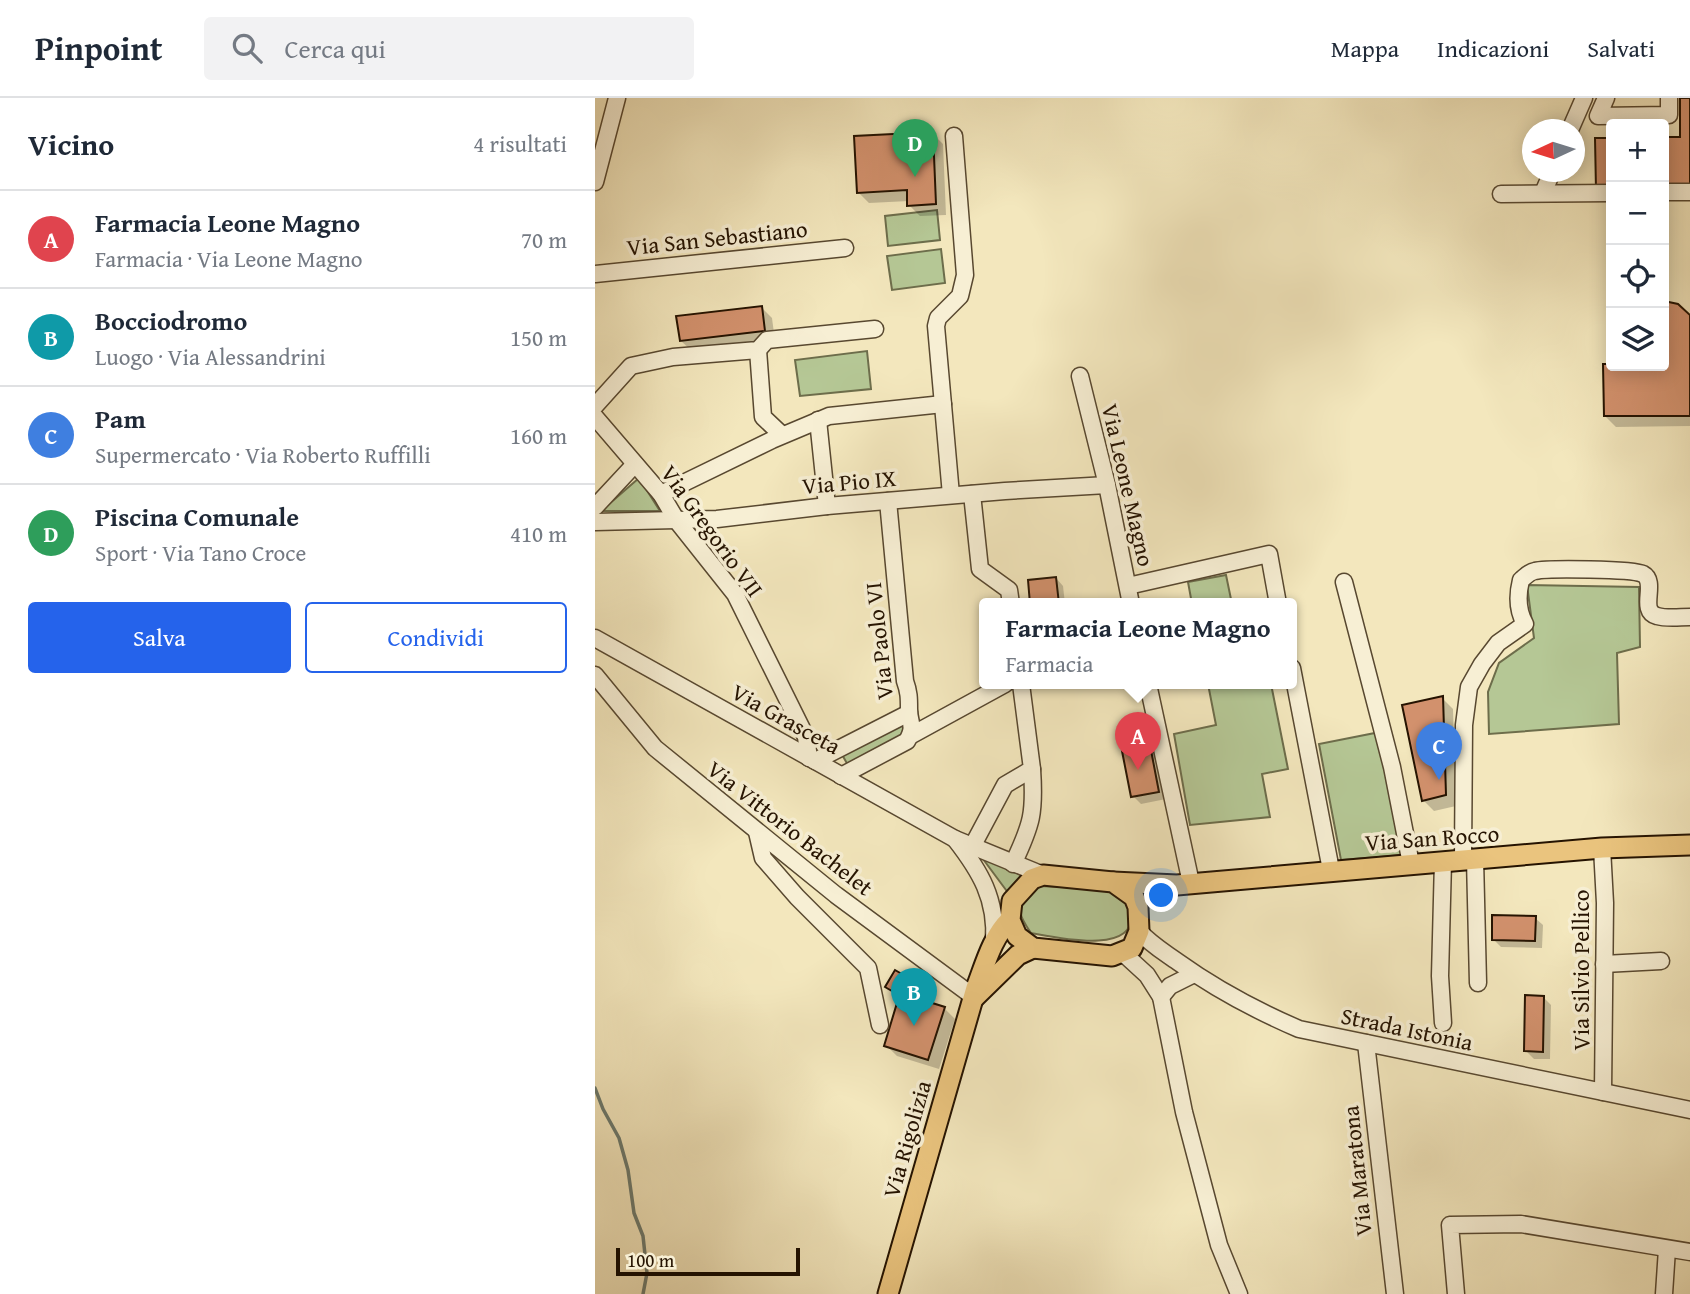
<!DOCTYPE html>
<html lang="it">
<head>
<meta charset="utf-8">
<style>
	body { margin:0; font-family:"Gentium Book Plus",serif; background:#f2f2f3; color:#1f2937 }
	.controls { position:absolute; right:21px; top:21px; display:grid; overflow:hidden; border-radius:7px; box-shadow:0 4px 18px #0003 }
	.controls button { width:63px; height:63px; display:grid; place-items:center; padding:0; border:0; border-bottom:2px solid #e0e1e3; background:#fff; color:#1f2937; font:35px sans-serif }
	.compass { position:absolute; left:927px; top:21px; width:63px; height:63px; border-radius:50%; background:#fff; box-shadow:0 4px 18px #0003; rotate:266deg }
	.scale { position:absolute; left:21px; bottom:18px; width:184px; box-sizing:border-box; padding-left:7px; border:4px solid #251301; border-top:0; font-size:19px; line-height:24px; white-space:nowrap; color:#251301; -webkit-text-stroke:5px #f7efd4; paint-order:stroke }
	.you { position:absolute; left:567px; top:798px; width:24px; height:24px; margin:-18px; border:5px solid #fff; border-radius:50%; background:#1a73e8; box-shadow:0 0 0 10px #1a73e833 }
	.badge { display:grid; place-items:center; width:46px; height:46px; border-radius:50%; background:#2563eb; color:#fff; font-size:23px; font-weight:700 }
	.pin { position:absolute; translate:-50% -58px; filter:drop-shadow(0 2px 4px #0008) }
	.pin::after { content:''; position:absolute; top:37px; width:24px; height:21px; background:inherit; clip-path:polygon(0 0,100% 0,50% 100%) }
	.popup { position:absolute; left:384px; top:500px; width:318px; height:91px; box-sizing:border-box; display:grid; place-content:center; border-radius:7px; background:#fff; filter:drop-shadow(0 2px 5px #0005); font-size:23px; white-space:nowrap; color:#747a83 }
	.popup b { font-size:26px; color:#1f2937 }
	.popup::after { content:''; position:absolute; left:50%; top:100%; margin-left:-14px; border:14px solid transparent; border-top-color:#fff }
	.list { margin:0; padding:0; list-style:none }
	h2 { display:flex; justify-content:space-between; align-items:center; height:91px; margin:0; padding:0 28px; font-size:30px }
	h2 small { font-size:23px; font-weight:400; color:#747a83 }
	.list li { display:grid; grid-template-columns:46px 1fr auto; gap:21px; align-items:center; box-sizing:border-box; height:98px; padding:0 28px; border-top:2px solid #e0e1e3 }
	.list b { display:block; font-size:26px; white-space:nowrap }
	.list p { margin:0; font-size:23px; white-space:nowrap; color:#747a83 }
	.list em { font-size:23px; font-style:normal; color:#747a83 }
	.actions { display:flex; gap:14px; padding:21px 28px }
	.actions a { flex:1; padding:16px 0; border:2px solid #2563eb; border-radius:7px; text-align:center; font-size:24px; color:#2563eb }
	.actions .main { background:#2563eb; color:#fff }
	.icon { flex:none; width:38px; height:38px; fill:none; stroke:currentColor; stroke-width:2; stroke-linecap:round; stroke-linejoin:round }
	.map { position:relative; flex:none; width:1095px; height:1196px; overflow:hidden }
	header { display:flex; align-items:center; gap:42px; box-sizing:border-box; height:98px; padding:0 35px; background:#fff; border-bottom:2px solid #e0e1e3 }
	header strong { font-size:33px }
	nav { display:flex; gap:38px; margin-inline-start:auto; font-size:24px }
	.search { width:490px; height:63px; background:#f2f2f3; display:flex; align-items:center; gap:18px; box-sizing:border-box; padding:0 24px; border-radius:7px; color:#747a83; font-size:26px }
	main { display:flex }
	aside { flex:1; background:#fff }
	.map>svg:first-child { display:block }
	.green { fill:#b5c795; stroke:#6d6d4b; stroke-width:2 }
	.shadow { fill:#0003 }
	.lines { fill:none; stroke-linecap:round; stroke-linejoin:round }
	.stream { stroke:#6c7a6e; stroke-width:3.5 }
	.building { fill:#d2916d; stroke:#251301; stroke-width:2 }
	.minor-casing { stroke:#584830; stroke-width:19 }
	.major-casing { stroke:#251301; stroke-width:23 }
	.minor { stroke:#f7efd4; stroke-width:16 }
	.major { stroke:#eac47e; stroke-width:19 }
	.labels { text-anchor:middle; stroke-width:7; stroke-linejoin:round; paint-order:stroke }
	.street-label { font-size:23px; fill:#251301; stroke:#f7efd4 }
</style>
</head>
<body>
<header>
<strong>Pinpoint</strong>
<div class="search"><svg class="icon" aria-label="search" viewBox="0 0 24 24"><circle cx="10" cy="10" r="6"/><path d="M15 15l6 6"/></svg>Cerca qui</div>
<nav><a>Mappa</a><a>Indicazioni</a><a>Salvati</a></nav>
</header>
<main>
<aside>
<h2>Vicino<small>4 risultati</small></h2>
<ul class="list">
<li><span class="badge" style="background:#e0444e">A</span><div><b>Farmacia Leone Magno</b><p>Farmacia · Via Leone Magno</p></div><em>70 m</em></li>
<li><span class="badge" style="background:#0f9aa8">B</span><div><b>Bocciodromo</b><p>Luogo · Via Alessandrini</p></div><em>150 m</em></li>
<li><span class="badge" style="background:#3f7fe0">C</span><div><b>Pam</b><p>Supermercato · Via Roberto Ruffilli</p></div><em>160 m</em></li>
<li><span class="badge" style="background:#2e9e5b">D</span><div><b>Piscina Comunale</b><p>Sport · Via Tano Croce</p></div><em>410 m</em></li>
</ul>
<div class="actions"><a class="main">Salva</a><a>Condividi</a></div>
</aside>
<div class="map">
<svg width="1095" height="1196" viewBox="0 0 1095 1196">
	<rect width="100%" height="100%" fill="#f3e7bd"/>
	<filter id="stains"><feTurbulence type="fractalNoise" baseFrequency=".00286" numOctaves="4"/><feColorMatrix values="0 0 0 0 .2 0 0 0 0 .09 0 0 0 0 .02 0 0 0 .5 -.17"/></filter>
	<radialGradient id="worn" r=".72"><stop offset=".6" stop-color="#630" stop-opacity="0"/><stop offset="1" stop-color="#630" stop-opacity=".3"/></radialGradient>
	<g class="green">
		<polygon points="342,112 345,142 293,148 290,118"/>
		<polygon points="346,151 350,185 297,192 292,158"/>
		<polygon points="272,253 276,291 205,298 200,262"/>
		<polygon points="44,380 65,413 6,413"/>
		<polygon points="631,477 637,506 597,506 593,484"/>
		<polygon points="932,487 1044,489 1045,549 1022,555 1024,626 894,636 893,594 904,565 939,540"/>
		<polygon points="613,586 676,586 693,671 667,676 675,719 595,727 579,636 621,627"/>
		<polygon points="307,623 315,638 254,669 245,653"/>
		<polygon points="785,634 808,757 746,762 724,646"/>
		<polygon points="385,757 432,775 414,796"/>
		<path d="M447 788C463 789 505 789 517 794 525 797 533 805 535 813 545 859 459 839 436 835 423 816 422 814 433 793Z"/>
	</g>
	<g class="shadow">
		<polygon points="337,35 348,46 351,117 325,118 314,107 314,103 274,105 263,94"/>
		<polygon points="1069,205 1083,208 1095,219 1095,328 1021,329 1010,318 1010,267 1069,268"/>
		<polygon points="166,209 177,220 180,243 97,253 86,243"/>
		<polygon points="461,480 468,488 470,506 437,506"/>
		<polygon points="847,600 858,611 861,708 839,713 828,702"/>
		<polygon points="554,649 562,657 571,701 546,706 538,698"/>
		<polygon points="940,820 948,827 947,850 906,849 898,841"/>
		<polygon points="311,880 316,885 309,897 349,910 360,921 344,971 302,958 291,947 306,899 292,889"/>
		<polygon points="948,899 956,907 955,961 939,961 931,953"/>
	</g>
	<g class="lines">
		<polyline class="stream" points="0,990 8,1011 24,1040 33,1072 39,1115 48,1138 52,1175 48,1196"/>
	</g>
	<g class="building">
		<polygon points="1085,0 1095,0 1095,91 1069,91 1069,39 1085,39"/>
		<polygon points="338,34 341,106 312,108 312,92 262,95 259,38"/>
		<polygon points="1000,40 1016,40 1016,92 1001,92"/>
		<polygon points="1069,203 1083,206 1095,217 1095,318 1009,318 1008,266 1016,266 1016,268 1069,268"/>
		<polygon points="167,208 170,233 85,243 81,218"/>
		<polygon points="461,479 464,506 435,506 433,482"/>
		<polygon points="848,598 851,697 827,703 807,607"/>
		<polygon points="555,647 564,694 536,699 527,653"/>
		<polygon points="897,817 941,818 940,843 897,842"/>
		<polygon points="300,872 312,879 302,896 290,889"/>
		<polygon points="305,895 350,909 333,962 289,948"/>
		<polygon points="930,897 949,898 948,954 929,953"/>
	</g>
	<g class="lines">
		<g class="minor-casing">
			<g id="minor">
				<polyline points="1011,0 1003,18 1074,17 1074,0"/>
				<polyline points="975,32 989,0"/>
				<polyline points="0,84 22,0"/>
				<polyline points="1069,94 1095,94"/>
				<polyline points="948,95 957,74"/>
				<polyline points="906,96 1016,95"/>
				<polyline points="0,176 250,150"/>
				<polyline points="163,252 168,319 187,337"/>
				<polyline points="485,278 512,387 536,506"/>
				<polyline points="0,308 36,268 78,259 163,252 172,242 280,231"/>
				<polyline points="0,319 66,396 82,423 140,496 211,639 214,660"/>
				<polyline points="223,322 232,408"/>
				<polyline points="66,396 177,342 234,318 348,306"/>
				<polyline points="377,396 385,471 414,492 416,506"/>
				<polyline points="356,397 341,228 343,220 365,198 370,177 359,38"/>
				<polyline points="0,409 40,366"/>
				<polyline points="0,424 122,421 232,408 410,393 512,387"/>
				<polyline points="749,484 797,669 816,766"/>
				<polyline points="533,488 674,456 683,506"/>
				<polyline points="0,540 360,741 448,777"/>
				<polyline points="697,570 736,772"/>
				<polyline points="0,577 60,650 241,797 379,899"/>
				<polyline points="553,586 596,785"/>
				<polyline points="315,638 410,586"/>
				<polyline points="220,663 314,615"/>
				<path d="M246 678 312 643C321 627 314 626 314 611 314 600 314 594 310 583L293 403"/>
				<polyline points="162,734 168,760 202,799 273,870 285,927"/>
				<path d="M360 741C385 773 402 801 399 844"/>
				<polyline points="378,747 410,687 437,671 426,586"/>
				<polyline points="1007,750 1010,805 1008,994"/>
				<polyline points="880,761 883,885"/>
				<path d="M868 762 869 627 874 589 887 566 903 545 930 526C922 512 922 498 926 482 930 479 934 474 940 473 952 470 1038 471 1048 476 1063 484 1043 513 1062 518 1072 521 1085 519 1095 519"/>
				<path d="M418 766C437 726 440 715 437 671"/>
				<path d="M544 833C555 846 569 854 583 864 622 892 660 912 704 931L1095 1012"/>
				<polyline points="528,855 552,877 566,899 589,1014 624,1147 644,1196"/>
				<polyline points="1009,866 1066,863"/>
				<polyline points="566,899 575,888 599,876"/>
				<polyline points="848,925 845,878 848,763"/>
				<polyline points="771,945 800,1196"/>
				<polyline points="861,1196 855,1127 926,1126 1095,1154"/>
				<polyline points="1069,1196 1072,1151"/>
			</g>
		</g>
		<g class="major-casing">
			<g id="major">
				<polyline points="518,784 582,787 1007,750 1095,747"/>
				<polyline points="380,899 423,857 438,850"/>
				<path d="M293 1196 381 890C390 867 397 839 415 822L417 803 437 781 448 777 518 784 539 799 543 809 544 833 537 850 517 858 438 850 422 838 415 822"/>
			</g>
		</g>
		<use href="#minor" class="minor"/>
		<use href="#major" class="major"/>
	</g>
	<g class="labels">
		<g class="street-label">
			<text transform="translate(122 140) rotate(-6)" y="8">Via San Sebastiano</text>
			<text transform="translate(254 384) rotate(-5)" y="8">Via Pio IX</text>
			<text transform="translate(533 387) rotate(77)" y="8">Via Leone Magno</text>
			<text transform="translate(117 433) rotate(54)" y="8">Via Gregorio VII</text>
			<text transform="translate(284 543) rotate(-96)" y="8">Via Paolo VI</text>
			<text transform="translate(191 621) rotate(29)" y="8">Via Grasceta</text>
			<text transform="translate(195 730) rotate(38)" y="8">Via Vittorio Bachelet</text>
			<text transform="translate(837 740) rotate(-4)" y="8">Via San Rocco</text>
			<text transform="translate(986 872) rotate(-90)" y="8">Via Silvio Pellico</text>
			<text transform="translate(812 931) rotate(12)" y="8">Strada Istonia</text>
			<text transform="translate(312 1041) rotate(-74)" y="8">Via Rigolizia</text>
			<text transform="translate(762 1073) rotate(-96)" y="8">Via Maratona</text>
		</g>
	</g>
	<rect width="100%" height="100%" filter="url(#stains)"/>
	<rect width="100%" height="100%" fill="url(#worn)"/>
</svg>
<div class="controls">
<button>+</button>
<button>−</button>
<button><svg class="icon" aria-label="locate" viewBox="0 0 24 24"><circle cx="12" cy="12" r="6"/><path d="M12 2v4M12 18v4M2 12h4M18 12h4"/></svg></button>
<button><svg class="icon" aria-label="layers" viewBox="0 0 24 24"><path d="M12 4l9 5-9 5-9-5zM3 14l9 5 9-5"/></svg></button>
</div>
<svg class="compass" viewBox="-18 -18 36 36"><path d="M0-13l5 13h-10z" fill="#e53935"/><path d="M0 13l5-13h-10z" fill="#747a83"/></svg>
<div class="scale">100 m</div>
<div class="you"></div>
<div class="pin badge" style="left:543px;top:672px;background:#e0444e">A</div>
<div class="popup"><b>Farmacia Leone Magno</b>Farmacia</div>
<div class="pin badge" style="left:319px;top:928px;background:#0f9aa8">B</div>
<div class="pin badge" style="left:844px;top:682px;background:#3f7fe0">C</div>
<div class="pin badge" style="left:320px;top:79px;background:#2e9e5b">D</div>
</div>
</main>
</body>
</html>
